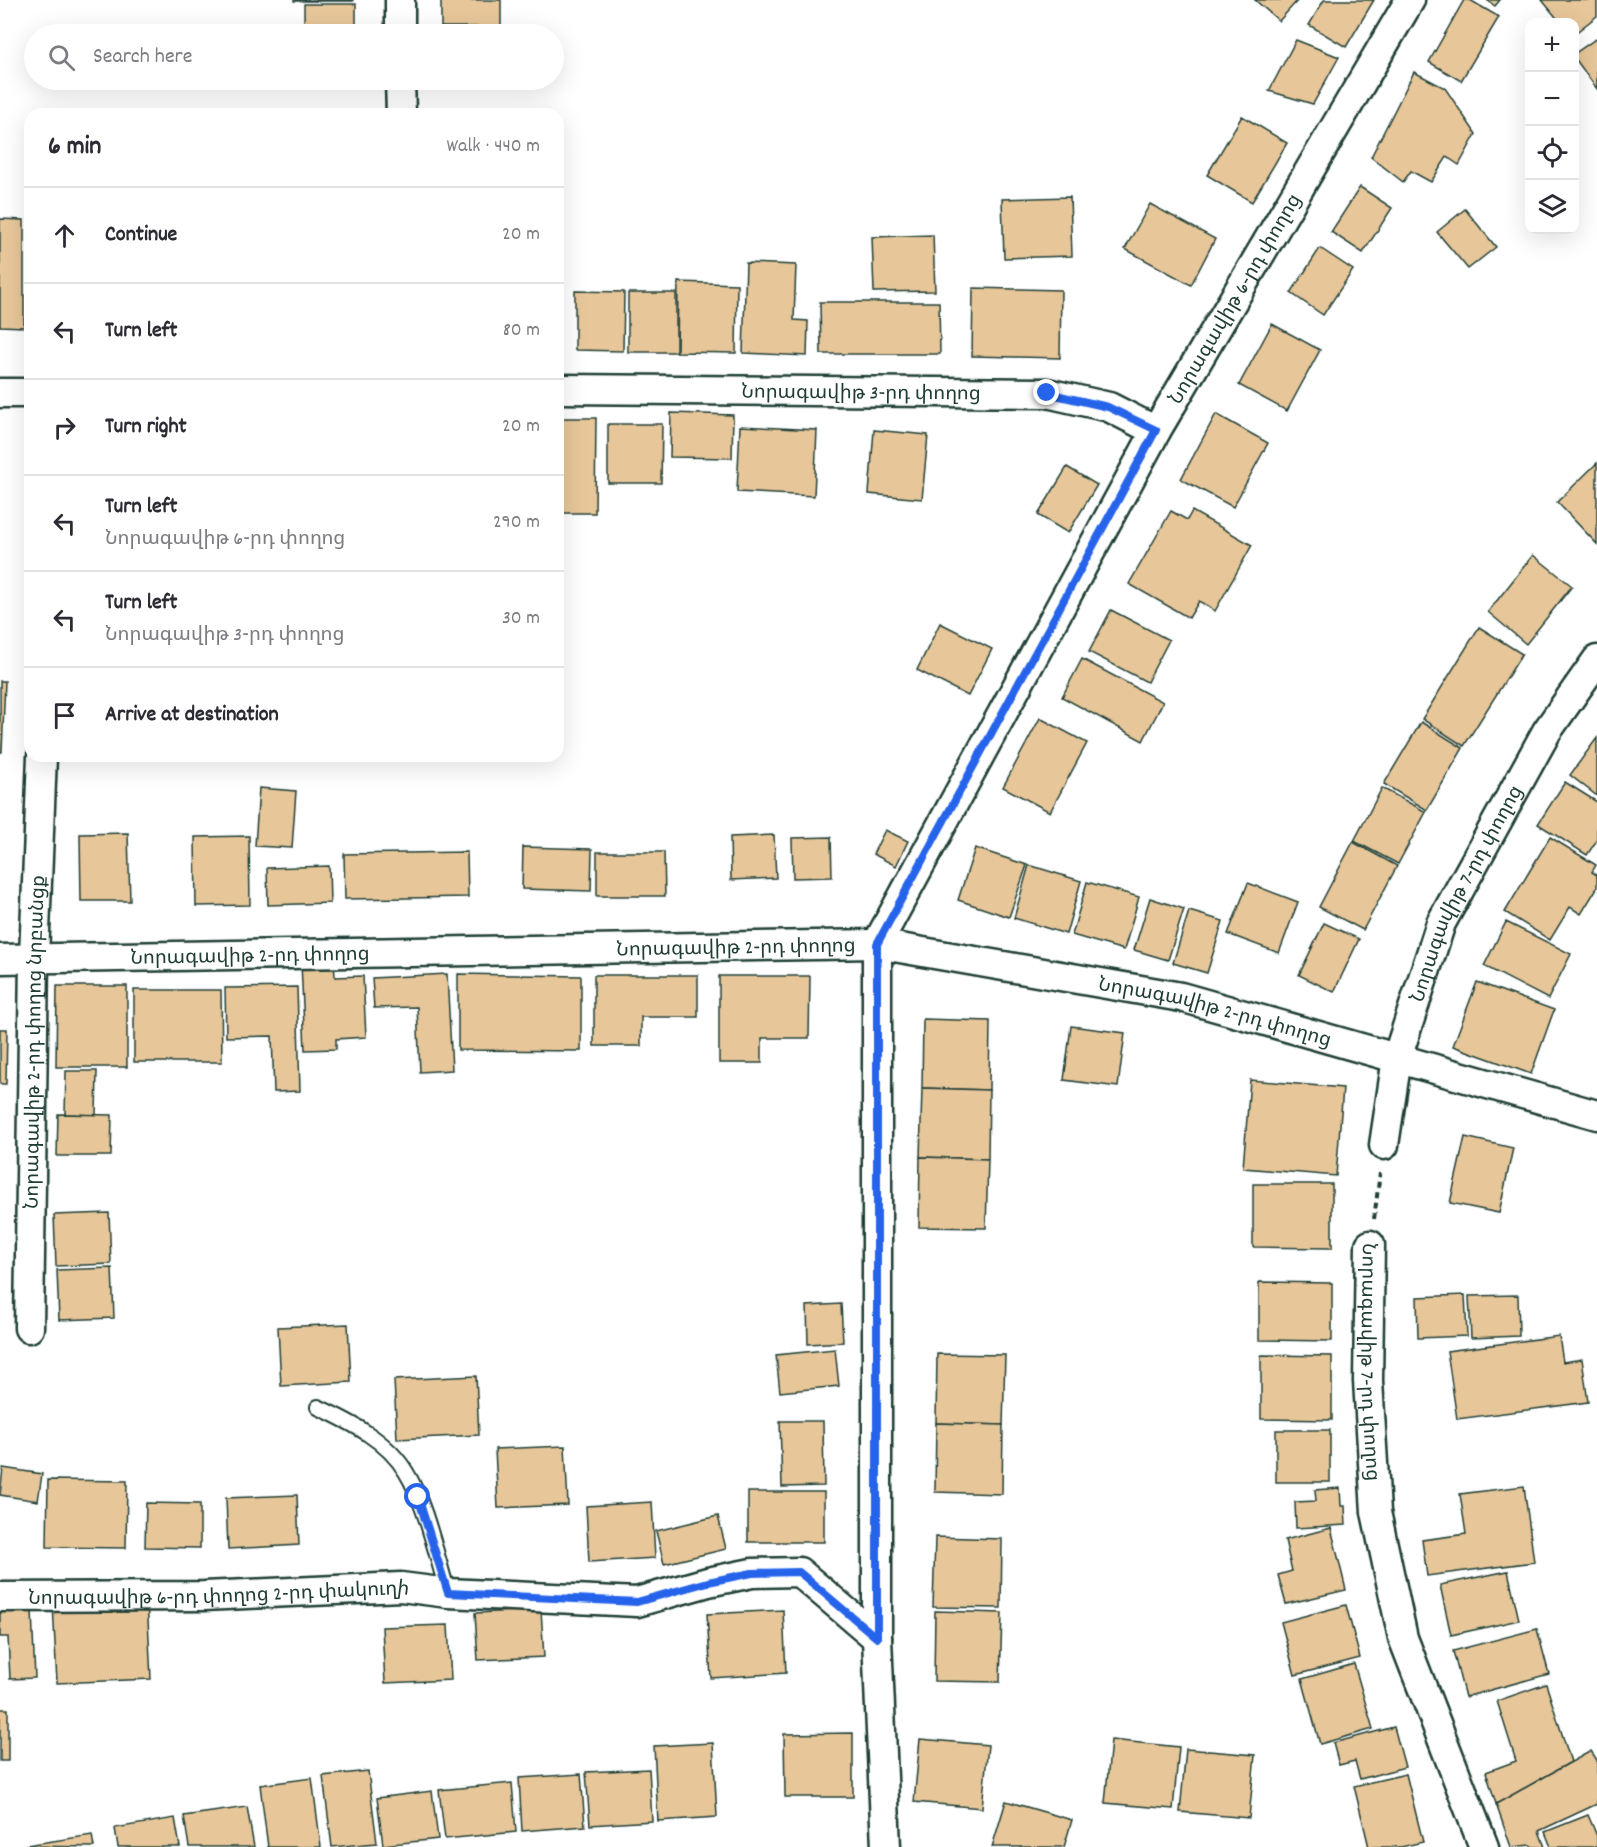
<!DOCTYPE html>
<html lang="en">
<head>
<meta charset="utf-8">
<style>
	body { margin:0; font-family:Dekko,"Noto Sans Armenian",sans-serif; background:#f2f2f3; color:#2b2b33 }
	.controls { position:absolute; right:18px; top:18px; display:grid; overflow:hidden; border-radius:12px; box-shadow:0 6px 24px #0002 }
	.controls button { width:54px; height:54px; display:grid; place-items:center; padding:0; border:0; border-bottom:2px solid #e1e1e2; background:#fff; color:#2b2b33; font:30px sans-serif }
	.stop { position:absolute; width:18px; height:18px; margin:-14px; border:4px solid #2563eb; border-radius:50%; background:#fff }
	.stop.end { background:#2563eb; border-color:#fff; box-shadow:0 2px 6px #0008 }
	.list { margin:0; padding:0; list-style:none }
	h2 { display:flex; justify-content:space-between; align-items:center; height:78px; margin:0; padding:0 24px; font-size:26px }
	h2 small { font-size:20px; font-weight:400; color:#7c7c81 }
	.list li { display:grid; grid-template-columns:39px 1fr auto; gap:18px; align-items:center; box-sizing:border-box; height:96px; padding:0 24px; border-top:2px solid #e1e1e2 }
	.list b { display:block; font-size:22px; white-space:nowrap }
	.list p { margin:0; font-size:20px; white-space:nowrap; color:#7c7c81 }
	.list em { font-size:20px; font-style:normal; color:#7c7c81 }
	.icon { flex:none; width:33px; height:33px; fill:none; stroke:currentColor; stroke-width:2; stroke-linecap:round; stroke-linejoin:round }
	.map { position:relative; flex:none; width:1597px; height:1847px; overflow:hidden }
	.search { position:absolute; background:#fff; box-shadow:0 6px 24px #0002; left:24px; top:24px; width:540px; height:66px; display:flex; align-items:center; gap:15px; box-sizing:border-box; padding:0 21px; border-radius:33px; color:#7c7c81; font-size:22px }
	.panel { position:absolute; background:#fff; box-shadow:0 6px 24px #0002; left:24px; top:108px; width:540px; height:654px; border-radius:18px }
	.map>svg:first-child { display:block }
	.building { fill:#e7c699; stroke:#1f3d34; stroke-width:1.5 }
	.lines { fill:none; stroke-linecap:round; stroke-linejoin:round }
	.service-casing { stroke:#1f3d34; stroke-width:18 }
	.minor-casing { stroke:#1f3d34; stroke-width:33 }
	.path { stroke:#1f3d34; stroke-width:4; stroke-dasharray:6 4.5; stroke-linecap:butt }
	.service { stroke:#fff; stroke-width:14 }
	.minor { stroke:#fff; stroke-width:28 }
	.route { stroke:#2563eb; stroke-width:8 }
	.labels { text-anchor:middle; stroke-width:4.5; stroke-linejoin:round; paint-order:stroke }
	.street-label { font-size:20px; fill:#1f3d34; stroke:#fff }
</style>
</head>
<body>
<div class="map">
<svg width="1597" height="1847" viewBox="0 0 1597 1847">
	<rect width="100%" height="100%" fill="#fff"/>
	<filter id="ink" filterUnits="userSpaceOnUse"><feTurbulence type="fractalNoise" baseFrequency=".0167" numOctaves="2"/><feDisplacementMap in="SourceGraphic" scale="12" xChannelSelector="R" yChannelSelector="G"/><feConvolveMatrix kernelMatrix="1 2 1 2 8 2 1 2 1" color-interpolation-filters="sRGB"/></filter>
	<g filter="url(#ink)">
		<g class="building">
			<rect x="294" y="0" width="59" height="1"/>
			<rect x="441" y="0" width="60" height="27"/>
			<polygon points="1255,0 1298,0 1279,21"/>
			<polygon points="1324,0 1374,0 1346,47 1309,25"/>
			<polygon points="1464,0 1470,0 1499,17 1461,81 1429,62"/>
			<polygon points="1487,0 1500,0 1495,6"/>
			<polygon points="1542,0 1597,0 1597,16 1574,34 1574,22 1560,22"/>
			<rect x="304" y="4" width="52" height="30"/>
			<polygon points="509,33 509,34 446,34"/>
			<polygon points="1597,38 1597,89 1574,57 1574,54"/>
			<polygon points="1296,40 1339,57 1313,104 1269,91"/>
			<polygon points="1414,72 1445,88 1476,134 1459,165 1447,157 1431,182 1411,171 1403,182 1371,157"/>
			<polygon points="1242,116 1287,143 1252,202 1207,175"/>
			<polygon points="1360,187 1392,208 1363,253 1331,232"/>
			<polygon points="1070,197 1072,256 1004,258 1002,199"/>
			<polygon points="1150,204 1215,239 1191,285 1125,249"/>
			<polygon points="1465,209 1496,247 1468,269 1437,232"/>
			<polygon points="0,219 24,220 24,327 0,326"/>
			<polygon points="933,235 935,291 874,292 872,237"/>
			<polygon points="1320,248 1353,270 1323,315 1291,293"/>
			<polygon points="746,263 796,265 794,320 808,321 807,356 743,353"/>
			<polygon points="678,282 737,284 736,353 677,352"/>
			<polygon points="973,288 1061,290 1060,358 972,356"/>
			<polygon points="575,291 624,292 623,351 575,350"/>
			<rect x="628" y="293" width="48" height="59"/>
			<polygon points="820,302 939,302 940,354 821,354"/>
			<polygon points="1272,324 1320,350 1287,411 1239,385"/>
			<polygon points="671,413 733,415 732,458 670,457"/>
			<polygon points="1216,414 1268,443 1233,507 1181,479"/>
			<polygon points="558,418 596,418 595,513 558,513"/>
			<polygon points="608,424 662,424 661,483 608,483"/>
			<polygon points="740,426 817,430 814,496 737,492"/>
			<polygon points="874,430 928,435 922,499 869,494"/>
			<polygon points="1597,463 1597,544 1557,502"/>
			<polygon points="1067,467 1097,485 1068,533 1038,515"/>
			<polygon points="1171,511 1187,520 1192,511 1252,545 1215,611 1199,601 1189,618 1129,584"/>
			<polygon points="1533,555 1572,586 1526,644 1488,612"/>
			<polygon points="1111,610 1169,640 1147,682 1089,652"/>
			<polygon points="940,623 992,649 968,696 917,670"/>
			<polygon points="1479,627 1522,654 1464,746 1422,719"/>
			<polygon points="1082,659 1163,702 1143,741 1062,697"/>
			<polygon points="0,681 5,681 2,752 0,752"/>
			<polygon points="1040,718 1087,743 1050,812 1003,787"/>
			<polygon points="1421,722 1463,748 1427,810 1384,784"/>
			<polygon points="1597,738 1597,796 1570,775"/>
			<polygon points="1565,782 1597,802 1597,840 1587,855 1538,824"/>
			<polygon points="259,788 296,791 292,848 255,846"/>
			<polygon points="1382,788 1426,812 1398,864 1354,841"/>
			<polygon points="885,830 908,841 896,866 873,854"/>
			<polygon points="128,833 130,901 81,901 80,834"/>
			<polygon points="774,835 776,878 731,880 730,837"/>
			<polygon points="249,836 250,905 196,906 195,837"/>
			<polygon points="831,837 832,877 793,878 792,838"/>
			<polygon points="1550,837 1596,865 1592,872 1597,875 1597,888 1581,914 1570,907 1550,940 1505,912"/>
			<polygon points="1353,842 1397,866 1363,930 1319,907"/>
			<polygon points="523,847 592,849 591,891 522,889"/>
			<polygon points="975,848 1027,865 1009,917 958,900"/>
			<polygon points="467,852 468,897 345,899 344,854"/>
			<polygon points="597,852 664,852 665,896 597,896"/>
			<polygon points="1029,865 1081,881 1066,934 1014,918"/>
			<polygon points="329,866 330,903 268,905 267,868"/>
			<polygon points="1087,882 1139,897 1124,950 1072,935"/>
			<polygon points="1248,883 1298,902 1279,953 1228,934"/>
			<polygon points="1150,898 1184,909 1168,960 1134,950"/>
			<polygon points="1189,911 1223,921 1207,973 1173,963"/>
			<polygon points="1506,922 1571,954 1548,999 1484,966"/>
			<polygon points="1324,923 1359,939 1334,992 1299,975"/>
			<polygon points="334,962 335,977 363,976 366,1037 336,1039 336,1049 305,1050 301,963"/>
			<polygon points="447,974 452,1070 420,1072 417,1007 374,1008 372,978"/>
			<polygon points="458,974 581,976 581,1051 458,1050"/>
			<polygon points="594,975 698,975 698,1017 641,1017 641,1046 594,1046"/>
			<polygon points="719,976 810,976 809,1038 762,1038 762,1063 719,1063"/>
			<polygon points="1477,982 1554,1010 1531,1074 1453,1046"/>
			<polygon points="57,986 127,986 127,1067 56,1067"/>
			<polygon points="297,987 300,1091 274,1092 272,1036 226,1037 225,988"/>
			<polygon points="134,990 221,990 222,1062 134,1062"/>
			<polygon points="923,1019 990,1021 989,1090 922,1088"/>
			<polygon points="1071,1026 1125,1033 1118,1087 1064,1080"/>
			<polygon points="0,1029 7,1029 6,1084 0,1084"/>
			<polygon points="66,1071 97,1071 96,1115 65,1114"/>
			<polygon points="1250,1080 1343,1088 1336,1176 1243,1168"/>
			<polygon points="922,1088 989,1090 988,1159 920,1157"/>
			<polygon points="58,1114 112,1115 111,1156 57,1156"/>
			<polygon points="1465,1137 1513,1148 1499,1213 1450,1203"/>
			<polygon points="920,1157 988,1159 986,1228 919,1227"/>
			<polygon points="1253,1184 1332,1184 1332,1248 1253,1247"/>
			<polygon points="109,1213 111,1264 56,1266 54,1215"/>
			<polygon points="112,1268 114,1318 59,1320 57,1270"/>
			<polygon points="1259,1282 1332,1283 1332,1341 1259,1340"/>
			<polygon points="1465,1295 1467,1336 1418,1338 1417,1297"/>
			<polygon points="1518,1295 1519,1336 1471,1338 1469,1296"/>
			<polygon points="841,1304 843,1342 808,1344 807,1306"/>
			<polygon points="348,1324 351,1382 281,1386 278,1327"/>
			<polygon points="1559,1336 1563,1362 1582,1359 1588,1402 1457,1419 1447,1351"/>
			<polygon points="835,1349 839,1386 780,1392 776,1355"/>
			<polygon points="937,1354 1005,1355 1003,1425 936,1423"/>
			<polygon points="1261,1355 1332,1356 1332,1420 1261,1419"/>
			<polygon points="476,1376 479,1435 397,1439 394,1380"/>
			<polygon points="780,1421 823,1421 824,1486 782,1487"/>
			<polygon points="936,1423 1003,1425 1002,1494 935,1492"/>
			<rect x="1276" y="1430" width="54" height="52"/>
			<polygon points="565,1446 568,1505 498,1508 495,1449"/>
			<polygon points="3,1468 42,1474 38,1501 0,1495"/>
			<polygon points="48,1480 127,1481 126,1548 47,1547"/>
			<polygon points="1524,1486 1534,1562 1427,1576 1422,1540 1466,1534 1460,1494"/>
			<polygon points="1340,1488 1341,1506 1345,1506 1346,1525 1296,1528 1295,1502 1316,1501 1315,1490"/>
			<rect x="748" y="1492" width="76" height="50"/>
			<polygon points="297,1495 299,1545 228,1549 226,1498"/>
			<polygon points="652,1502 655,1558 589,1562 586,1506"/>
			<polygon points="146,1503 200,1504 200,1548 145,1547"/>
			<polygon points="718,1516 726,1549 664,1564 656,1531"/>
			<polygon points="1331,1528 1346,1590 1286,1604 1278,1575 1292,1571 1285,1540"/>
			<polygon points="935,1537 1002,1539 1001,1608 933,1607"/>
			<polygon points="1508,1571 1519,1620 1451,1635 1440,1585"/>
			<polygon points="147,1599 151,1679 57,1683 53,1604"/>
			<polygon points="1346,1605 1360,1658 1295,1675 1281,1622"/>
			<polygon points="541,1610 544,1657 478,1660 475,1613"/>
			<polygon points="783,1610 786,1673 711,1678 707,1614"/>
			<polygon points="32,1611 35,1678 10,1679 8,1637 0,1637 0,1612"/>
			<polygon points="935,1611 1002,1613 1000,1682 934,1681"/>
			<polygon points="448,1625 451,1680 385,1683 382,1627"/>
			<polygon points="1537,1629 1549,1674 1465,1697 1453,1651"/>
			<polygon points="1354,1664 1373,1729 1320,1744 1302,1679"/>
			<polygon points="1546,1684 1571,1762 1496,1804 1486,1772 1516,1761 1497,1701"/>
			<rect x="0" y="1709" width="8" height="52"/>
			<polygon points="1394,1727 1405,1767 1360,1779 1355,1761 1339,1765 1333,1743"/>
			<polygon points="853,1733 853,1797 785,1797 784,1734"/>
			<polygon points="920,1739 988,1745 982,1808 914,1802"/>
			<polygon points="1111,1740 1179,1747 1173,1809 1105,1803"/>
			<polygon points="713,1743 717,1817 658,1821 654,1746"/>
			<polygon points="1186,1749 1255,1755 1249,1818 1180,1812"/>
			<polygon points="1591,1751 1597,1760 1597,1804 1539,1831 1545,1847 1532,1847 1531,1845 1511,1847 1496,1804"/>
			<polygon points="649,1769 652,1821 590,1825 586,1772"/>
			<polygon points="368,1771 377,1843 332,1847 323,1776"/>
			<polygon points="581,1774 585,1826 522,1831 519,1778"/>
			<polygon points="1406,1774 1423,1842 1401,1847 1369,1847 1354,1786"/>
			<polygon points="312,1778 321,1847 268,1847 260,1785"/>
			<polygon points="512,1783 516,1832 445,1839 439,1790"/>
			<polygon points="432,1791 438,1839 383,1845 377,1798"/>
			<polygon points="1006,1801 1072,1820 1064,1847 992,1847"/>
			<polygon points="247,1807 254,1847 189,1847 184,1816"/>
			<polygon points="1588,1815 1597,1836 1597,1847 1551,1847 1545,1832"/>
			<polygon points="175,1818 180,1847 118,1847 115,1828"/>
			<polygon points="92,1835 94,1847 20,1846"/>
		</g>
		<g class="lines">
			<g class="service-casing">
				<path id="service" d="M318 1407C350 1422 387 1440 406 1472 425 1502 437 1558 448 1593"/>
			</g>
			<g class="minor-casing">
				<g id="minor">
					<polyline points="400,0 400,34"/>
					<polyline points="400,80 401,114"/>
					<path id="s1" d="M558 389 1047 393 1109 407 1156 431"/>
					<polyline points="0,393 30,393"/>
					<path id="s2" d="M0 959 877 944 1181 997 1597 1115"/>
					<path id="s3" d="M1384 1145 1397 1058 1441 923 1547 731 1597 660"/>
					<path id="s4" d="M1370 1245 1368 1381 1376 1512 1403 1638 1484 1847"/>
					<path id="s5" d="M29 1328 34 957 42 756"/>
					<path id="s6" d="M0 1597 204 1596 401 1587 448 1593 637 1602 708 1582 752 1573 799 1572 877 1638"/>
					<path id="s7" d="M886 1847 877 1638V944L1156 431 1410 0"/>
				</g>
			</g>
			<polyline class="path" points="1374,1219 1380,1173"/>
			<use href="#service" class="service"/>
			<use href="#minor" class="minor"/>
		</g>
	</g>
	<g class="lines" filter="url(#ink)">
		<polyline class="route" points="418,1497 448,1593 637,1602 708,1582 752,1573 799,1572 877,1638 877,944 1156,430 1108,407 1047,393"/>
	</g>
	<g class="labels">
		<g class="street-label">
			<text dy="7" stroke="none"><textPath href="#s7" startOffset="1641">Նորագավիթ 6-րդ փողոց</textPath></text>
			<text dy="7" stroke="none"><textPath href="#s1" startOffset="303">Նորագավիթ 3-րդ փողոց</textPath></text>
			<text dy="7" stroke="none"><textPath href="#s3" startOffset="267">Նորագավիթ 7-րդ փողոց</textPath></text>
			<text dy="7" stroke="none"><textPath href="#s2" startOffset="736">Նորագավիթ 2-րդ փողոց</textPath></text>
			<text dy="7" stroke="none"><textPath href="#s2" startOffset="250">Նորագավիթ 2-րդ փողոց</textPath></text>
			<text dy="7" stroke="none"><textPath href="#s2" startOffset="1222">Նորագավիթ 2-րդ փողոց</textPath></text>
			<text dy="7" stroke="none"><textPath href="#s5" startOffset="286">Նորագավիթ 2-րդ փողոց նրբանցք</textPath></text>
			<text dy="7" stroke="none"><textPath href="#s4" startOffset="117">Նորագավիթ 7-րդ փողոց</textPath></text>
			<text dy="7" stroke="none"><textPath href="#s6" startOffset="219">Նորագավիթ 6-րդ փողոց 2-րդ փակուղի</textPath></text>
		</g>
	</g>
</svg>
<div class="controls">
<button>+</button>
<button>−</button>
<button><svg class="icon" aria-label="locate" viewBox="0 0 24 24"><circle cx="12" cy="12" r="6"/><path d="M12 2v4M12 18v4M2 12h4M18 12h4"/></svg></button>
<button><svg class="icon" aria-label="layers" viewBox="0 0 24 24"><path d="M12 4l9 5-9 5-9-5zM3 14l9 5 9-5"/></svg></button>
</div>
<div class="stop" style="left:418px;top:1497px"></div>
<div class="stop end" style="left:1047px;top:393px"></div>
<div class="search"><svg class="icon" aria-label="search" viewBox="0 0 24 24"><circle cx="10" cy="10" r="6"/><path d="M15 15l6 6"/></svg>Search here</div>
<section class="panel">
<h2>6 min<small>Walk · 440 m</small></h2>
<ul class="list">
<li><svg class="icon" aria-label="ahead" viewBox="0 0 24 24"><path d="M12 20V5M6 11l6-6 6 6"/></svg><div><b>Continue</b></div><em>20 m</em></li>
<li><svg class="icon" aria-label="left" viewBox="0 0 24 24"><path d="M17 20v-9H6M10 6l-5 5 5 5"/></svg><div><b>Turn left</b></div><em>80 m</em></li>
<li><svg class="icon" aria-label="right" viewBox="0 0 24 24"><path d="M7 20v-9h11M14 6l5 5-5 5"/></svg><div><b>Turn right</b></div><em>20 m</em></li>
<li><svg class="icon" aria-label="left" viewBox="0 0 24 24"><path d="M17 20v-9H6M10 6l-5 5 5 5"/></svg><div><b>Turn left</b><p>Նորագավիթ 6-րդ փողոց</p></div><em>290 m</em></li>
<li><svg class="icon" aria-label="left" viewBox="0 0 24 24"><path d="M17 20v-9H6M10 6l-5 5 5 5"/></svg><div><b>Turn left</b><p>Նորագավիթ 3-րդ փողոց</p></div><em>30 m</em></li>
<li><svg class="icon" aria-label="arrive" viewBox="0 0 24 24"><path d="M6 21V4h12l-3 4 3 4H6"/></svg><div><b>Arrive at destination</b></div></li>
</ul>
</section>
</div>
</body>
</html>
